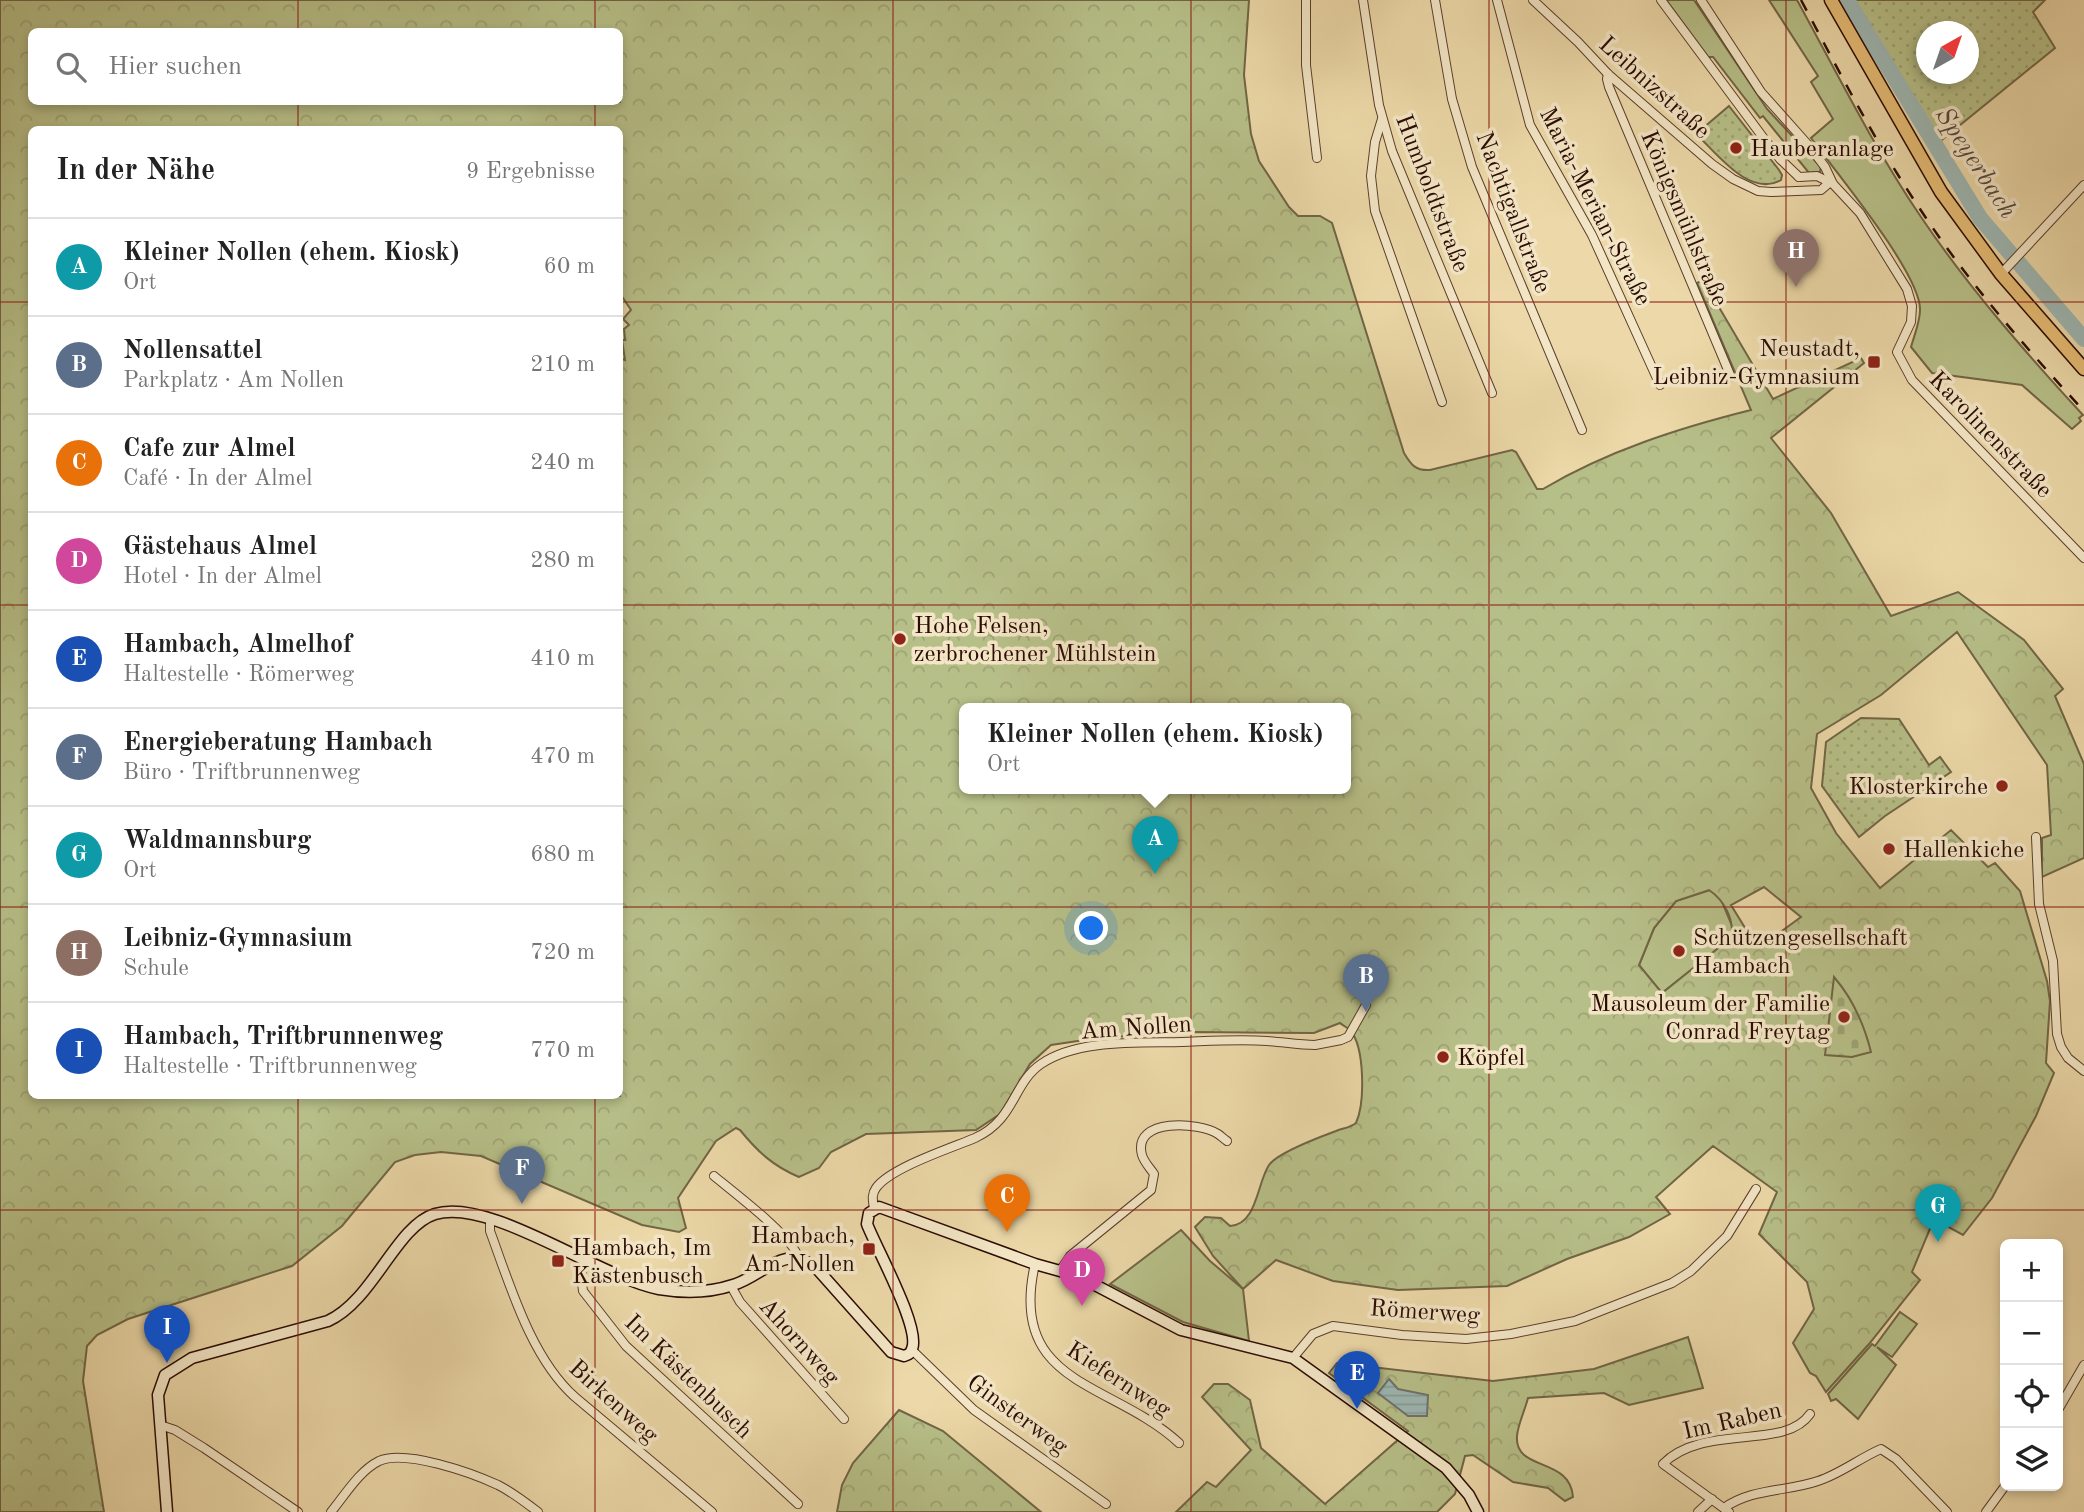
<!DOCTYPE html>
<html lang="de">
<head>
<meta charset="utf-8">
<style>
	body { margin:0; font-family:"Old Standard TT",serif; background:#f2f2f2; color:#222 }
	.controls { position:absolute; right:21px; bottom:21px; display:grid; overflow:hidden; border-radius:10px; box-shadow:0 4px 10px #0003 }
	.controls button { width:63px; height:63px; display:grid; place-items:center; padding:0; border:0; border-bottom:2px solid #e0e0e0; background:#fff; color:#222; font:35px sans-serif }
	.compass { position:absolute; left:1916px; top:21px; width:63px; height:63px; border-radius:50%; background:#fff; box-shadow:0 4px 10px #0003; rotate:40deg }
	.you { position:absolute; left:1092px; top:929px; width:24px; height:24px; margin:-18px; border:5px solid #fff; border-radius:50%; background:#1a73e8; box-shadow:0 0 0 10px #1a73e833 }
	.badge { display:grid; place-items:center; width:46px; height:46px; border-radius:50%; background:#0b8043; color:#fff; font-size:23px; font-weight:700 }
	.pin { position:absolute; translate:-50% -58px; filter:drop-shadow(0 2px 4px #0008) }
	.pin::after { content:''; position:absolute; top:37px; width:24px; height:21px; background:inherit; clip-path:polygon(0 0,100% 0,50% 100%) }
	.popup { position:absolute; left:959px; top:703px; width:392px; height:91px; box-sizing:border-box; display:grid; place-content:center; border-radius:10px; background:#fff; filter:drop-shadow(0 2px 5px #0005); font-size:23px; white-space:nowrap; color:#767676 }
	.popup b { font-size:26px; color:#222 }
	.popup::after { content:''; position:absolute; left:50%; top:100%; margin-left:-14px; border:14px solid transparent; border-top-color:#fff }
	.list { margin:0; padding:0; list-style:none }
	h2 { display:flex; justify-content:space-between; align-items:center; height:91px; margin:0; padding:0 28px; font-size:30px }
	h2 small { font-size:23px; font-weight:400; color:#767676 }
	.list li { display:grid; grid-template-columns:46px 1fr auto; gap:21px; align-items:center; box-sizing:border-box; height:98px; padding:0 28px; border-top:2px solid #e0e0e0 }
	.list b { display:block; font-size:26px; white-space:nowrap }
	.list p { margin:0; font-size:23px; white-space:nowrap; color:#767676 }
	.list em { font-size:23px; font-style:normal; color:#767676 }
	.icon { flex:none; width:38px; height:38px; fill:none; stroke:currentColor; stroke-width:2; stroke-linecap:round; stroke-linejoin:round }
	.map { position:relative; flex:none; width:2084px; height:1512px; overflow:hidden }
	.search { position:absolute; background:#fff; box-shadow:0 4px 10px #0003; left:28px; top:28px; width:595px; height:77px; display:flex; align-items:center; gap:18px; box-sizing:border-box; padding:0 24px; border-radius:10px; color:#767676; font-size:26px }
	.panel { position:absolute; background:#fff; box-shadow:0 4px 10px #0003; left:28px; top:126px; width:595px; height:973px; border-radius:10px }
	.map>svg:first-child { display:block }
	.grass { fill:#b7bf88; stroke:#716545; stroke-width:2 }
	.forest { fill:url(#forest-crowns); stroke:#716545; stroke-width:2; fill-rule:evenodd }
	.cemetery { fill:url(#cemetery-stones); stroke:#716545; stroke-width:2 }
	.park { fill:url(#park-dots); stroke:#716545; stroke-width:2; fill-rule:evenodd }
	.water { fill:url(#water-rules); stroke:#6f726c; stroke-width:2 }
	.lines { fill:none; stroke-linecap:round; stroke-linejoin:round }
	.river { stroke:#9db7b3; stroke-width:16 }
	.street-casing { stroke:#5b3e2c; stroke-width:10 }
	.secondary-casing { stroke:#2b0b02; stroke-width:13 }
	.primary-casing { stroke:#2b0b02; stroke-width:15 }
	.street { stroke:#f3e6c6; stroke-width:8 }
	.secondary { stroke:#f3e6c6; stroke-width:10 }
	.primary { stroke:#e6bc74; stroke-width:12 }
	.rail { stroke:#2b0b02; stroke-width:2.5; stroke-dasharray:12 12; stroke-linecap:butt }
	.grid { fill:none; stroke:#8f2418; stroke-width:2; stroke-opacity:0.55 }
	.poi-dot { fill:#8f2418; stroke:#f3e6c6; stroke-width:2.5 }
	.labels { text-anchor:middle; stroke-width:7; stroke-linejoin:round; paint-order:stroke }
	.street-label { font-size:24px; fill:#2b0b02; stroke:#f3e6c6 }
	.poi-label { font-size:24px; fill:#2b0b02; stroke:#f3e6c6; text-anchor:start }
	.water-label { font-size:26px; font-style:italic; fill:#534740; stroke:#f3e6c6 }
</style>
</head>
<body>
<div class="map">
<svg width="2084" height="1512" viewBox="0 0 2084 1512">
	<defs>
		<pattern id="forest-crowns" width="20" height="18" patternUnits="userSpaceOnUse" patternTransform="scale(1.75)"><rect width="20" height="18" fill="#b7bf88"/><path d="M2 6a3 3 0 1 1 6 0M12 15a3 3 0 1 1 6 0" fill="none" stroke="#9ea374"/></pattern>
		<pattern id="cemetery-stones" width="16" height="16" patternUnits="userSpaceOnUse" patternTransform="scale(1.75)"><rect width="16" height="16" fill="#b7bf88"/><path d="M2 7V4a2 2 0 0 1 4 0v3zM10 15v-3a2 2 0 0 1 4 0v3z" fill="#9ea374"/></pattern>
		<pattern id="park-dots" width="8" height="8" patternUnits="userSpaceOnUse" patternTransform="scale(1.75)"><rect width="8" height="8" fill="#b7bf88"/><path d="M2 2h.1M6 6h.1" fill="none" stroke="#9ea374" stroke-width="1.8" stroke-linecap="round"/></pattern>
		<pattern id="water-rules" width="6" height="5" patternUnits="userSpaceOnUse" patternTransform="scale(1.75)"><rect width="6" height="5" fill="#9db7b3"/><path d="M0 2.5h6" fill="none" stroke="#879c98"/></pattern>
	</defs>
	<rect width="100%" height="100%" fill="#ecd8a8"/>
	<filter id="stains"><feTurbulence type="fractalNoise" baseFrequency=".00286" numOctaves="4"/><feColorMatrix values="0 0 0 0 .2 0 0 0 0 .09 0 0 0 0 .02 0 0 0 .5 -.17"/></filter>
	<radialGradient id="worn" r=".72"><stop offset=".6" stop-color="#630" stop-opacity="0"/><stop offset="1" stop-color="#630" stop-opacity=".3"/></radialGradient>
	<g class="grass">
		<polygon points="1666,0 1694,0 1767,109 1821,167 1820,172 1809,173 1763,116 1760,118 1713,57 1708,57"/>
		<path d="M1769 0H1797C1837 73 1874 148 1921 217 1969 288 2025 352 2083 415L2079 418 2081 421 2072 429 2022 385 1932 373 1911 347C1914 336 1920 322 1920 310 1921 274 1835 171 1811 138L1833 119 1811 82 1818 76Z"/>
		<polygon points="1710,890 1720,897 1733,928 1731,938 1661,994 1639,965 1654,928 1676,901"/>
		<polygon points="1181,1230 1210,1261 1243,1289 1249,1341 1183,1322 1110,1284"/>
		<polygon points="1900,1312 1917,1324 1892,1357 1877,1347 1896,1365 1858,1419 1836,1399 1831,1401 1828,1394 1872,1344 1875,1346"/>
	</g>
	<g class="forest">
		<path d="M0 0H1249L1244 75 1251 134 1259 161 1289 207 1298 216H1320L1332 223 1404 453C1411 465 1416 471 1430 470L1512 450 1516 452 1537 489H1543C1607 451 1679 428 1751 410L1697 283 1703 280 1773 399 1861 358 1864 363 1771 438 1831 513 1891 616 1958 592 2024 640 2063 689 2055 696 2084 764V858L2042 877V838L2051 835 2047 765 1957 632 1881 695 1817 734 1811 788 1836 833 1880 888 1951 830 1988 867 1995 863 2020 891 2047 981 2050 1001 2046 1063 2054 1073 2036 1116 1992 1198 1963 1235 1934 1219 1912 1272 1920 1280 1869 1344 1826 1392 1816 1376 1810 1373 1793 1343 1814 1309 1807 1282 1759 1234 1777 1192 1713 1146 1656 1197 1670 1214 1629 1237 1567 1259 1507 1286 1398 1290 1333 1281 1276 1260 1243 1289 1213 1256 1195 1227 1205 1217 1221 1218 1230 1226C1257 1225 1257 1183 1269 1165 1278 1152 1320 1137 1336 1131 1343 1128 1350 1128 1356 1123 1365 1103 1365 1047 1350 1030 1349 1029 1341 1024 1340 1023L1314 1033 1193 1032 1098 1038 1051 1045 1030 1064 1000 1114 976 1130 866 1134 831 1152 819 1168 799 1177C773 1166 758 1152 740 1130L736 1128 716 1141 678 1198 686 1228 679 1232 642 1225 481 1156 441 1152 415 1155 395 1162 342 1226 292 1266 128 1319 97 1335 87 1346 83 1381 104 1512H0ZM32 32H620V102H32ZM32 130H620V301L623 298 631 310 623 319 629 325 624 329 625 340H622L625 360 622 359V364H620V1096H32ZM964 708H1346V788H964ZM1764 887 1801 917 1764 944H1755L1731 905ZM1709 890C1724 900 1735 920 1731 938L1662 993 1639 965 1654 928 1676 901Z"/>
		<path d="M1688 1337 1703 1388 1629 1405 1604 1393 1528 1398C1525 1410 1518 1424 1517 1436 1514 1472 1570 1456 1573 1497L1565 1501 1548 1488 1513 1482 1473 1455 1465 1456 1455 1494 1437 1512H1176L1207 1482 1216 1487 1251 1450 1202 1397 1214 1384H1228L1250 1400 1261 1448 1325 1504 1408 1431 1329 1373 1337 1363 1493 1381 1594 1369Z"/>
		<polygon points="899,1410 943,1431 1041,1512 837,1512 842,1485 853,1463"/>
	</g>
	<path class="cemetery" d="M1834 977C1853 999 1864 1024 1871 1052L1852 1057 1825 1055Z"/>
	<g class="park">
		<path d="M1852 0H2045L2033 12 2055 48 1938 143ZM1926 32H1968V74H1926Z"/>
		<path d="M1729 106 1779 170 1782 175 1781 180C1749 198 1717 153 1696 134Z"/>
		<polygon points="1861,718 1899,719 1929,765 1940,757 1951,772 1885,816 1859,837 1822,786 1826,742"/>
	</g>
	<polygon class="water" points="1389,1379 1398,1389 1428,1395 1427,1416 1408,1416 1378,1393"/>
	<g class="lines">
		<polyline class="river" points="1847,0 1980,218 2084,339"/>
		<g class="street-casing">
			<g id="street">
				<polyline points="1306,0 1306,65 1317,158"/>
				<polyline points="1363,0 1379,105 1392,151 1492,393"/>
				<polyline points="1435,0 1452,99 1472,167 1582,430"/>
				<polyline points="1497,0 1530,125 1592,235 1660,385"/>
				<polyline points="1533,0 1578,42 1608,74 1712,164 1733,179 1758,191 1771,192 1821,190 1829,183"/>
				<polyline points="1661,0 1762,136 1780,159 1799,177"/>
				<polyline points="1701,0 1761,92 1810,147 1825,167 1833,184 1860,213 1907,289 1912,306 1911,322 1897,352 1912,380 2084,558"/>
				<polyline points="1608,74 1607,79 1609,87 1731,377"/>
				<polyline points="1382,119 1375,142 1371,176 1375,211 1442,402"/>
				<polyline points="1799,177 1817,176 1833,184"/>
				<polyline points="2001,274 2084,185"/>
				<polyline points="2036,837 2039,904 2053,961 2057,1034 2061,1047 2068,1058 2084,1071"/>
				<path d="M714 1176C732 1191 793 1237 798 1257"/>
				<path d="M874 1209C873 1201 871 1195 876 1188 890 1168 951 1148 975 1138 1016 1119 1012 1084 1041 1064 1077 1039 1139 1043 1182 1042 1210 1041 1239 1039 1267 1041 1283 1042 1299 1045 1315 1045L1341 1040 1348 1037 1366 1005"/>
				<path d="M490 1218V1231C510 1285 531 1358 575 1397L712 1512"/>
				<polyline points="585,1260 581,1275 583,1291 626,1346 798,1504"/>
				<path d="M1035 1264C1007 1386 1112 1381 1179 1443"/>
				<path d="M1060 1271 1070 1256 1151 1190 1154 1174C1150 1168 1144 1162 1142 1155 1132 1117 1200 1122 1218 1134 1221 1136 1224 1139 1227 1141"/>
				<polyline points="731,1286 740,1302 844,1419"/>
				<polyline points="912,1350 974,1410 1106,1504"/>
				<polyline points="1293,1358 1313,1334 1333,1326 1402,1335 1466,1339 1511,1334 1575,1321 1672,1283 1691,1271 1727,1236 1756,1189"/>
				<polyline points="2058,1410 2084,1365"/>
				<polyline points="160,1425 175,1430 204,1448 298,1512"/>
				<path d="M1724 1508C1752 1488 1786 1492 1818 1481 1840 1474 1860 1458 1881 1449L1896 1459 1947 1512"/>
				<path d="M331 1512C345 1495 359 1471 379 1461 405 1449 472 1473 498 1485 512 1492 525 1502 538 1512"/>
				<polyline points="1698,1512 1712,1499"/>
				<path d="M1729 1512 1663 1464C1703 1423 1785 1451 1810 1414"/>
				<polyline points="1986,1512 2005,1486"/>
			</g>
		</g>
		<g class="secondary-casing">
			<path id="secondary" d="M167 1512 158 1395 165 1375 192 1358 328 1321C373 1301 396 1226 435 1214 490 1197 598 1277 659 1289 683 1293 709 1293 733 1285 764 1276 786 1240 818 1270L891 1352 904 1356C909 1354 910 1354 912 1349 921 1328 876 1248 867 1224L869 1213 879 1207 1035 1264 1078 1276 1181 1330 1293 1358 1446 1468 1469 1495 1478 1512"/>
		</g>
		<g class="primary-casing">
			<polyline id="primary" points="1831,0 1941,192 2001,274 2084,369"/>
		</g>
		<use href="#street" class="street"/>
		<use href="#secondary" class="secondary"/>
		<use href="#primary" class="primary"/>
		<path class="rail" d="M1801 0C1839 71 1875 142 1920 209 1968 282 2025 347 2084 411"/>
	</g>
	<path class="grid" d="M298 0V32M595 0V32M893 0V1512M1191 0V1512M1489 0V1512M1786 0V1512M298 102V130M595 102V130M0 302H32M620 302H2084M0 605H32M620 605H2084M0 907H32M620 907H2084M298 1096V1512M595 1096V1512M0 1210H2084"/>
	<g class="poi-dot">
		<circle cx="1736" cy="148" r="7"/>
		<rect x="1867" y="355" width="14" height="14" rx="3.5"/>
		<circle cx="900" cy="639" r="7"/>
		<circle cx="2002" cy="786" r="7"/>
		<circle cx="1889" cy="849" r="7"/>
		<circle cx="1679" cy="951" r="7"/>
		<circle cx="1844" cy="1017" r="7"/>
		<circle cx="1443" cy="1057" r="7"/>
		<rect x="862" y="1242" width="14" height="14" rx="3.5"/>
		<rect x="551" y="1254" width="14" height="14" rx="3.5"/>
	</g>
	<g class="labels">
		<g class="street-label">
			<text transform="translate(1655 87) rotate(42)" y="8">Leibnizstraße</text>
			<text transform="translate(1433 193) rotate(69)" y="8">Humboldtstraße</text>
			<text transform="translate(1596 206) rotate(63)" y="8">Maria-Merian-Straße</text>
			<text transform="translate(1514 212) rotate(69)" y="8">Nachtigallstraße</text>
			<text transform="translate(1685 218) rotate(67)" y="8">Königsmühlstraße</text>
			<text transform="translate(1991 434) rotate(46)" y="8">Karolinenstraße</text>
			<text transform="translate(1136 1027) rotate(-4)" y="8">Am Nollen</text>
			<text transform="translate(1425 1311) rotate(4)" y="8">Römerweg</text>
			<text transform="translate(800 1341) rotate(48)" y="8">Ahornweg</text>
			<text transform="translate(689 1376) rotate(44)" y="8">Im Kästenbusch</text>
			<text transform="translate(1119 1379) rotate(33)" y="8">Kiefernweg</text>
			<text transform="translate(614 1401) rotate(42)" y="8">Birkenweg</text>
			<text transform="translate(1018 1414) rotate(36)" y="8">Ginsterweg</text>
			<text transform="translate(1732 1420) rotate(-13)" y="8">Im Raben</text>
		</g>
		<g class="poi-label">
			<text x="1750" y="156">Hauberanlage</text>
			<text x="1860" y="356" text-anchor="end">Neustadt,<tspan x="1860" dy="28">Leibniz-Gymnasium</tspan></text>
			<text x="914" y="633">Hohe Felsen,<tspan x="914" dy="28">zerbrochener Mühlstein</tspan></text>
			<text x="1988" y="794" text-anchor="end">Klosterkirche</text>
			<text x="1903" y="857">Hallenkiche</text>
			<text x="1693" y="945">Schützengesellschaft<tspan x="1693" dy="28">Hambach</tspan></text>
			<text x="1830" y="1011" text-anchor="end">Mausoleum der Familie<tspan x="1830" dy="28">Conrad Freytag</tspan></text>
			<text x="1457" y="1065">Köpfel</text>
			<text x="855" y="1243" text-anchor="end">Hambach,<tspan x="855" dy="28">Am Nollen</tspan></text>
			<text x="572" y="1255">Hambach, Im<tspan x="572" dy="28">Kästenbusch</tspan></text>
		</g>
		<g class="water-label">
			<text transform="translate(1977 162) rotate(57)" y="9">Speyerbach</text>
		</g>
	</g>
	<rect width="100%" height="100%" filter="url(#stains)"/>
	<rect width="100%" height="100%" fill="url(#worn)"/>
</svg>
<div class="controls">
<button>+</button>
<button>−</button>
<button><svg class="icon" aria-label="locate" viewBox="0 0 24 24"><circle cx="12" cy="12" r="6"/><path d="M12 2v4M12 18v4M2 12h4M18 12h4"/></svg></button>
<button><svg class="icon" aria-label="layers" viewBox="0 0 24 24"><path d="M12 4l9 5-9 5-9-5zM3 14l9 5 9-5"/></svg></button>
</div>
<svg class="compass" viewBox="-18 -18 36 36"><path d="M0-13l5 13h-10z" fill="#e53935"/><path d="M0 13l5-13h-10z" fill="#767676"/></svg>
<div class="you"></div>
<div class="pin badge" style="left:1155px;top:874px;background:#0f9aa8">A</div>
<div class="popup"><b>Kleiner Nollen (ehem. Kiosk)</b>Ort</div>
<div class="pin badge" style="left:1366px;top:1012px;background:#5c6f8a">B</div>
<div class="pin badge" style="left:1007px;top:1232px;background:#e8710a">C</div>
<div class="pin badge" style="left:1082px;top:1306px;background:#d1479c">D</div>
<div class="pin badge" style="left:1357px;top:1409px;background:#1a4fb4">E</div>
<div class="pin badge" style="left:522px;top:1204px;background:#5c6f8a">F</div>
<div class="pin badge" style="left:1938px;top:1242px;background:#0f9aa8">G</div>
<div class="pin badge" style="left:1796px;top:287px;background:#8d6e63">H</div>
<div class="pin badge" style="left:167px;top:1363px;background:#1a4fb4">I</div>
<div class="search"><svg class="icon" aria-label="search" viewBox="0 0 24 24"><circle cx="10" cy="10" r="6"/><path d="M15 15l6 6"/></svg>Hier suchen</div>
<section class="panel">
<h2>In der Nähe<small>9 Ergebnisse</small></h2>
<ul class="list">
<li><span class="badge" style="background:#0f9aa8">A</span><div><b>Kleiner Nollen (ehem. Kiosk)</b><p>Ort</p></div><em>60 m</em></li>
<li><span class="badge" style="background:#5c6f8a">B</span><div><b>Nollensattel</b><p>Parkplatz · Am Nollen</p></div><em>210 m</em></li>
<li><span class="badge" style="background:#e8710a">C</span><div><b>Cafe zur Almel</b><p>Café · In der Almel</p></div><em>240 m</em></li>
<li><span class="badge" style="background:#d1479c">D</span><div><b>Gästehaus Almel</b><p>Hotel · In der Almel</p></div><em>280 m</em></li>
<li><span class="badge" style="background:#1a4fb4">E</span><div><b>Hambach, Almelhof</b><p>Haltestelle · Römerweg</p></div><em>410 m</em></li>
<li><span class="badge" style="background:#5c6f8a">F</span><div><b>Energieberatung Hambach</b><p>Büro · Triftbrunnenweg</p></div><em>470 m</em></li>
<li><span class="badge" style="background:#0f9aa8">G</span><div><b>Waldmannsburg</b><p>Ort</p></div><em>680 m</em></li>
<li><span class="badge" style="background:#8d6e63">H</span><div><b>Leibniz-Gymnasium</b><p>Schule</p></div><em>720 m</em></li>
<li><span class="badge" style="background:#1a4fb4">I</span><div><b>Hambach, Triftbrunnenweg</b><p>Haltestelle · Triftbrunnenweg</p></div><em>770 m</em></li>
</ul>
</section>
</div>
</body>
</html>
